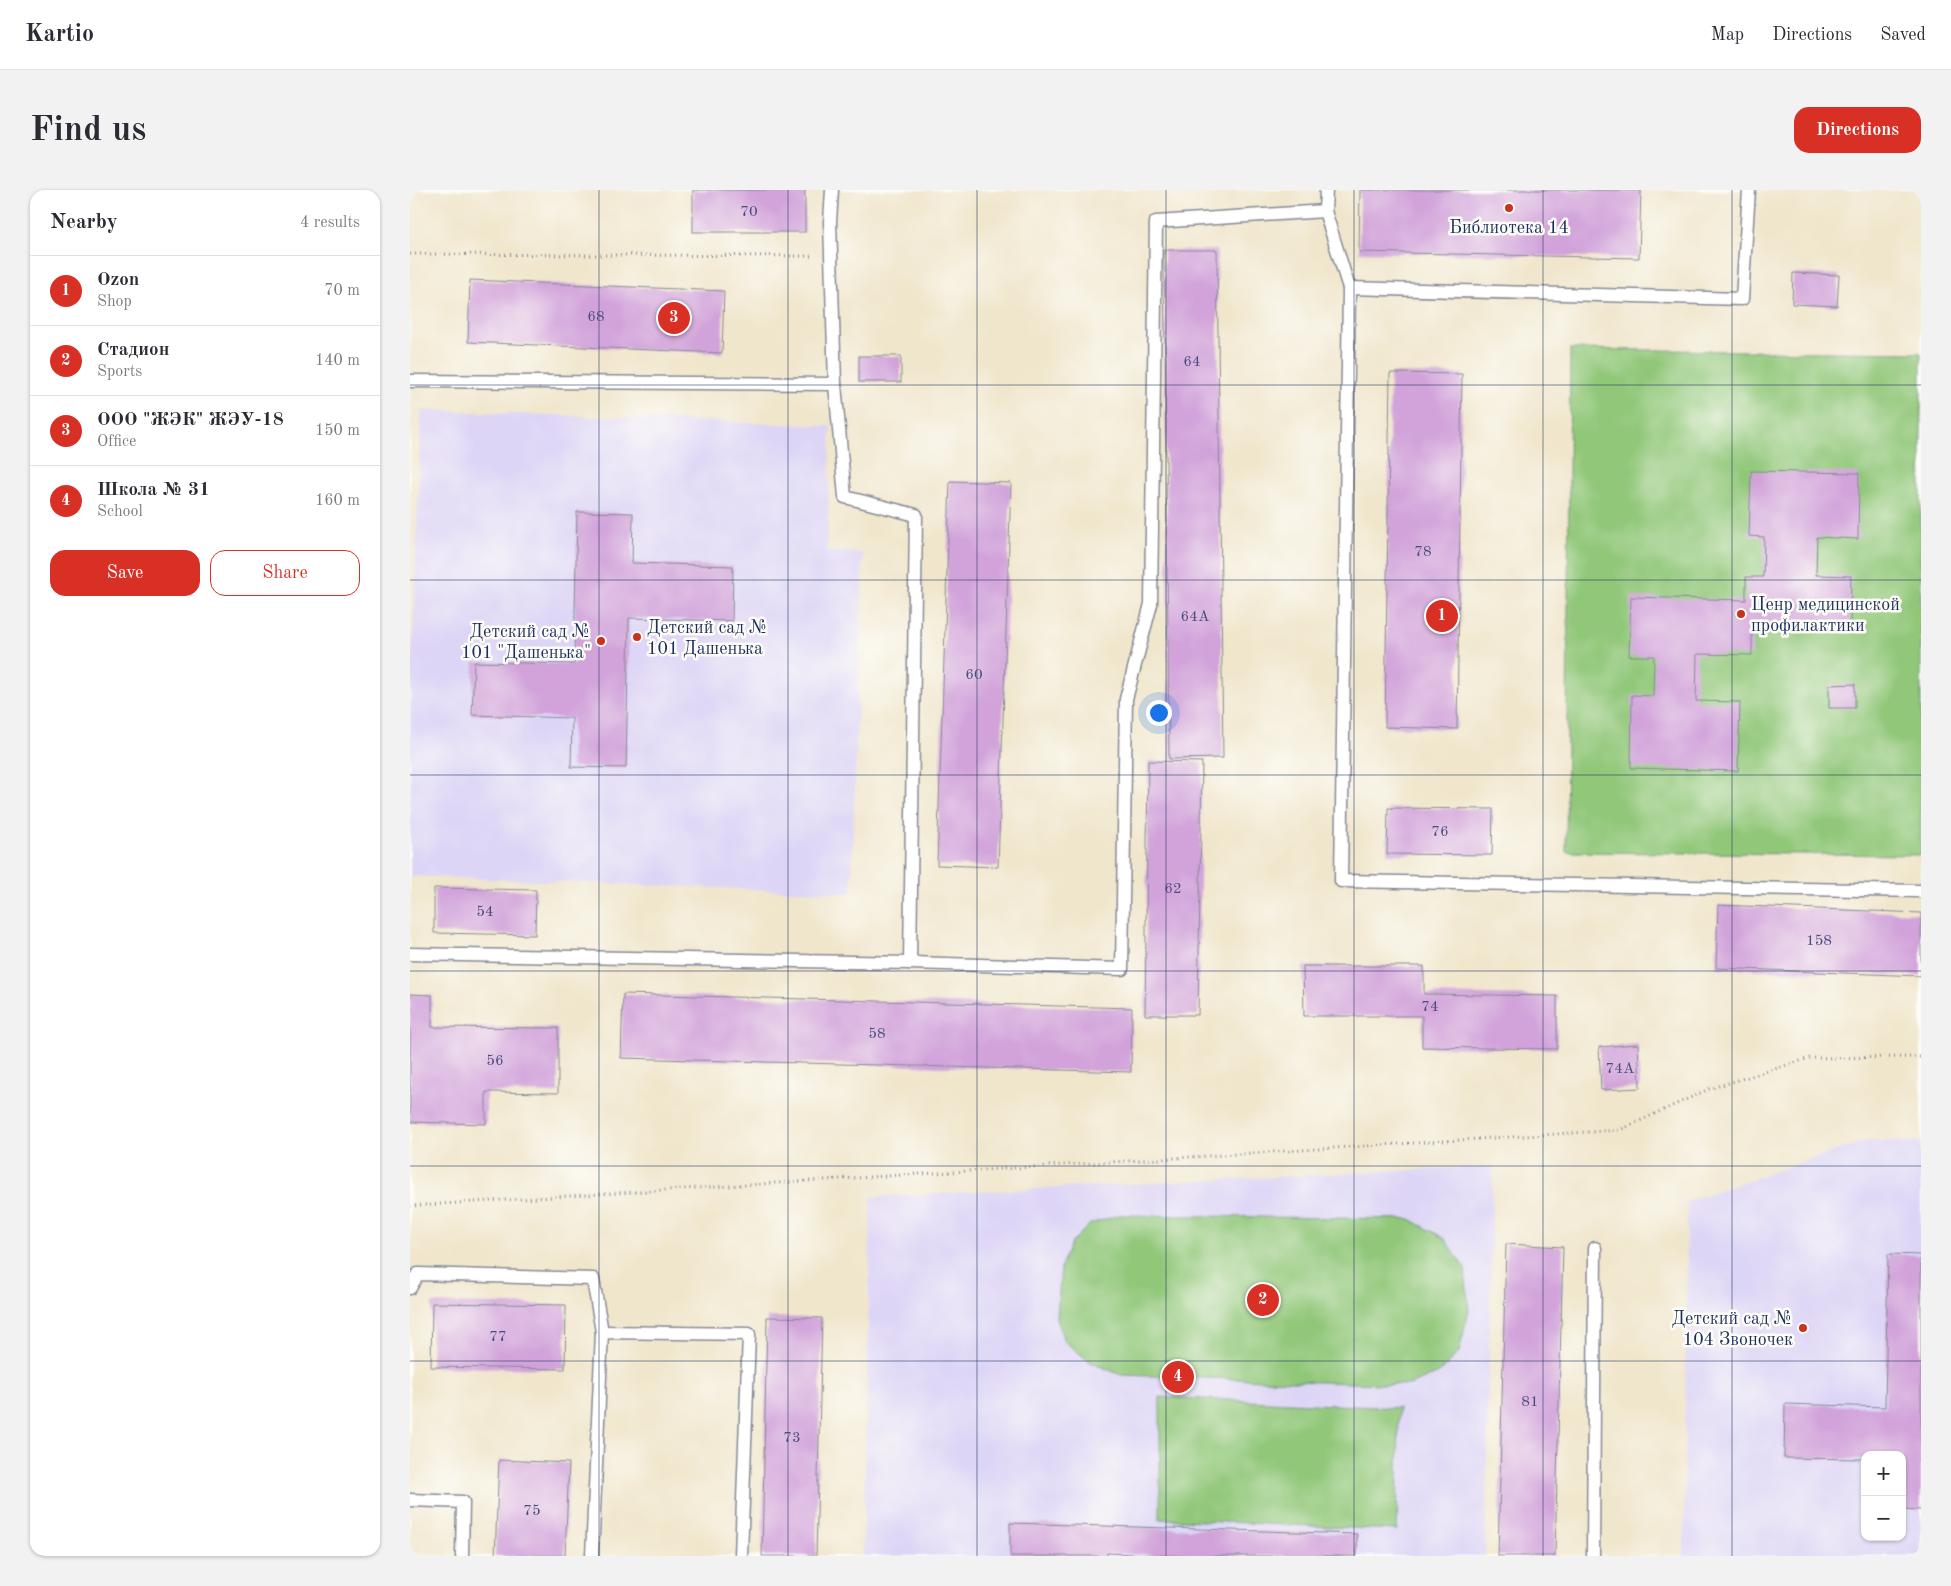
<!DOCTYPE html>
<html lang="en">
<head>
<meta charset="utf-8">
<style>
	body { margin:0; font-family:"Old Standard TT",serif; background:#f2f2f3; color:#2b2b33 }
	.controls { position:absolute; right:15px; bottom:15px; display:grid; overflow:hidden; border-radius:10px; box-shadow:0 1px 4px #0004 }
	.controls button { width:45px; height:45px; display:grid; place-items:center; padding:0; border:0; border-bottom:1px solid #e1e1e2; background:#fff; color:#2b2b33; font:25px sans-serif }
	.you { position:absolute; left:748px; top:522px; width:18px; height:18px; margin:-12px; border:4px solid #fff; border-radius:50%; background:#1a73e8; box-shadow:0 0 0 8px #1a73e833 }
	.badge { display:grid; place-items:center; width:32px; height:32px; border-radius:50%; background:#d93025; color:#fff; font-size:16px; font-weight:700 }
	.pin { position:absolute; translate:-50% -50%; border:2px solid #fff; box-shadow:0 1px 5px #0006 }
	.list { margin:0; padding:0; list-style:none }
	h2 { display:flex; justify-content:space-between; align-items:center; height:65px; margin:0; padding:0 20px; font-size:21px }
	h2 small { font-size:16px; font-weight:400; color:#7c7c81 }
	.list li { display:grid; grid-template-columns:32px 1fr auto; gap:15px; align-items:center; box-sizing:border-box; height:70px; padding:0 20px; border-top:1px solid #e1e1e2 }
	.list b { display:block; font-size:19px; white-space:nowrap }
	.list p { margin:0; font-size:16px; white-space:nowrap; color:#7c7c81 }
	.list em { font-size:16px; font-style:normal; color:#7c7c81 }
	.actions { display:flex; gap:10px; padding:15px 20px }
	.actions a { flex:1; padding:11px 0; border:1px solid #d93025; border-radius:15px; text-align:center; font-size:18px; color:#d93025 }
	.actions .main { background:#d93025; color:#fff }
	.map { position:relative; flex:none; width:1511px; height:1366px; overflow:hidden; border-radius:15px }
	header { display:flex; align-items:center; gap:30px; box-sizing:border-box; height:70px; padding:0 25px; background:#fff; border-bottom:1px solid #e1e1e2 }
	header strong { font-size:24px }
	nav { display:flex; gap:28px; margin-inline-start:auto; font-size:18px }
	.intro { display:flex; align-items:center; justify-content:space-between; box-sizing:border-box; height:120px; padding:0 30px }
	h1 { margin:0; font-size:35px }
	.button { padding:12px 22px; border-radius:15px; background:#d93025; color:#fff; font-size:18px; font-weight:700 }
	main { display:flex; gap:30px; padding:0 30px }
	aside { flex:1; background:#fff; border-radius:15px; box-shadow:0 1px 4px #0004 }
	.map>svg:first-child { display:block }
	.built { fill:#ddd5f6; fill-rule:evenodd }
	.green { fill:#91c779; stroke:#567b6c }
	.building { fill:#d1a3da }
	.lines { fill:none; stroke-linecap:round; stroke-linejoin:round }
	.service-casing { stroke:#868a95; stroke-width:15 }
	.path { stroke:#868a95; stroke-width:3; stroke-dasharray:1 4; stroke-linecap:butt }
	.service { stroke:#fff; stroke-width:12 }
	.grid { fill:none; stroke:#1b2f5e; stroke-width:1; stroke-opacity:0.55 }
	.poi-dot { fill:#c8321e; stroke:#fdfcf7; stroke-width:2 }
	.labels { text-anchor:middle; stroke-width:5; stroke-linejoin:round; paint-order:stroke }
	.number-label { font-size:15px; fill:#484c7d }
	.poi-label { font-size:18px; fill:#1b2f5e; stroke:#fdfcf7; text-anchor:start }
</style>
</head>
<body>
<header>
<strong>Kartio</strong>
<nav><a>Map</a><a>Directions</a><a>Saved</a></nav>
</header>
<div class="intro"><h1>Find us</h1><a class="button">Directions</a></div>
<main>
<aside>
<h2>Nearby<small>4 results</small></h2>
<ul class="list">
<li><span class="badge">1</span><div><b>Ozon</b><p>Shop</p></div><em>70 m</em></li>
<li><span class="badge">2</span><div><b>Стадион</b><p>Sports</p></div><em>140 m</em></li>
<li><span class="badge">3</span><div><b>ООО &quot;ЖЭК&quot; ЖЭУ-18</b><p>Office</p></div><em>150 m</em></li>
<li><span class="badge">4</span><div><b>Школа № 31</b><p>School</p></div><em>160 m</em></li>
</ul>
<div class="actions"><a class="main">Save</a><a>Share</a></div>
</aside>
<div class="map">
<svg width="1511" height="1366" viewBox="0 0 1511 1366">
	<rect width="100%" height="100%" fill="#fdfcf7"/>
	<filter id="ink" filterUnits="userSpaceOnUse"><feTurbulence type="fractalNoise" baseFrequency=".02" numOctaves="2"/><feDisplacementMap in="SourceGraphic" scale="10" xChannelSelector="R" yChannelSelector="G"/><feConvolveMatrix kernelMatrix="1 2 1 2 8 2 1 2 1" color-interpolation-filters="sRGB"/></filter>
	<filter id="wash" filterUnits="userSpaceOnUse"><feTurbulence type="fractalNoise" baseFrequency=".0096" numOctaves="4" result="noise"/><feDisplacementMap in="SourceGraphic" scale="20" xChannelSelector="R" yChannelSelector="G"/><feGaussianBlur stdDeviation="1.12" result="paint"/><feColorMatrix in="noise" values="0 0 0 0 0 0 0 0 0 0 0 0 0 0 0 0 0 1.4 0 .05"/><feComposite in="paint" operator="in"/></filter>
	<g filter="url(#wash)">
		<rect width="100%" height="100%" fill="#f0e6cc"/>
		<g class="built">
			<polygon points="11,220 421,236 417,361 453,363 441,703 0,686 0,530"/>
			<path d="M1455 951 1511 952V1366H1274L1277 1011ZM1455 1265H1492V1347H1455Z"/>
			<polygon points="1083,976 1075,1366 453,1366 461,1007"/>
		</g>
		<g class="green">
			<polygon points="1160,159 1511,163 1511,665 1156,662"/>
			<polygon points="709,1025 1000,1029 1034,1048 1055,1079 1059,1120 1049,1162 1029,1183 999,1195 711,1185 680,1172 654,1151 647,1128 651,1076 661,1053 680,1034"/>
			<polygon points="750,1207 989,1218 987,1340 750,1329"/>
		</g>
		<g id="blocks">
			<g class="building">
				<rect x="283" y="0" width="112" height="42"/>
				<polygon points="950,0 1231,0 1229,68 949,62"/>
				<polygon points="754,60 807,60 813,568 759,569"/>
				<polygon points="1383,83 1429,85 1427,116 1382,114"/>
				<polygon points="60,90 314,101 312,163 58,152"/>
				<rect x="449" y="166" width="42" height="26"/>
				<polygon points="980,183 1052,184 1047,539 975,537"/>
				<polygon points="1341,281 1449,283 1448,349 1407,347 1406,385 1441,386 1440,440 1342,438 1342,465 1287,464 1286,511 1330,512 1328,581 1221,578 1222,505 1243,506 1244,466 1219,466 1221,407 1336,410 1336,387 1353,387 1354,347 1339,346"/>
				<polygon points="540,291 601,293 588,677 527,675"/>
				<polygon points="167,322 223,323 222,373 323,376 322,431 219,428 216,578 161,577 162,528 62,525 64,472 164,474"/>
				<polygon points="1445,494 1445,518 1419,518 1419,495"/>
				<polygon points="738,571 792,572 788,825 735,825"/>
				<polygon points="978,618 1083,619 1082,665 977,664"/>
				<polygon points="24,698 126,700 125,745 24,743"/>
				<polygon points="1308,715 1511,723 1511,786 1306,778"/>
				<polygon points="893,776 1014,776 1014,804 1147,806 1147,859 1012,857 1012,826 894,826"/>
				<polygon points="0,804 22,805 22,837 148,838 148,903 76,902 76,934 0,932"/>
				<polygon points="213,804 722,818 721,882 211,868"/>
				<polygon points="1228,854 1230,898 1191,900 1189,857"/>
				<polygon points="1096,1054 1153,1057 1145,1366 1088,1366"/>
				<polygon points="1478,1064 1511,1065 1511,1320 1492,1319 1492,1265 1455,1265 1455,1269 1374,1268 1375,1214 1475,1217"/>
				<polygon points="22,1113 156,1115 155,1179 21,1177"/>
				<polygon points="357,1127 412,1128 406,1366 352,1366"/>
				<polygon points="89,1270 159,1273 155,1366 85,1366"/>
				<polygon points="600,1333 947,1344 947,1366 772,1366 697,1363 697,1366 600,1366"/>
			</g>
		</g>
	</g>
	<g filter="url(#ink)">
		<use href="#blocks" fill-opacity="0" stroke="#868a95" stroke-width="1"/>
		<g class="lines">
			<g class="service-casing">
				<g id="service">
					<polyline points="422,0 420,32 425,194 435,307 506,325 500,773"/>
					<polyline points="915,21 939,98 931,691 1511,701"/>
					<polyline points="939,98 1332,109 1339,0"/>
					<polyline points="0,191 425,194"/>
					<polyline points="0,764 500,773 712,779 716,509 741,414 746,32 915,21 916,0"/>
					<polyline points="0,1098 8,1084 183,1089 192,1142"/>
					<polyline points="0,1310 53,1312 52,1366"/>
					<polyline points="182,1366 192,1142 339,1144 331,1366"/>
					<polyline points="1183,1366 1185,1058"/>
				</g>
			</g>
			<g class="path">
				<polyline points="0,64 402,66"/>
				<polyline points="0,1016 1210,940 1299,899 1400,868 1511,867"/>
			</g>
			<use href="#service" class="service"/>
		</g>
	</g>
	<path class="grid" d="M189 0V1366M378 0V1366M567 0V1366M756 0V1366M944 0V1366M1133 0V1366M1322 0V1366M0 195H1511M0 390H1511M0 585H1511M0 781H1511M0 976H1511M0 1171H1511"/>
	<g class="poi-dot">
		<circle cx="1099" cy="18" r="5"/>
		<circle cx="1331" cy="424" r="5"/>
		<circle cx="227" cy="447" r="5"/>
		<circle cx="191" cy="451" r="5"/>
		<circle cx="1393" cy="1138" r="5"/>
	</g>
	<g class="labels">
		<g class="number-label">
			<text x="339" y="26">70</text>
			<text x="186" y="131">68</text>
			<text x="782" y="176">64</text>
			<text x="1013" y="366">78</text>
			<text x="785" y="431">64А</text>
			<text x="564" y="489">60</text>
			<text x="1030" y="646">76</text>
			<text x="763" y="703">62</text>
			<text x="75" y="726">54</text>
			<text x="1409" y="755">158</text>
			<text x="1020" y="821">74</text>
			<text x="467" y="848">58</text>
			<text x="85" y="875">56</text>
			<text x="1210" y="883">74А</text>
			<text x="88" y="1151">77</text>
			<text x="1120" y="1216">81</text>
			<text x="382" y="1252">73</text>
			<text x="122" y="1325">75</text>
		</g>
		<g class="poi-label">
			<text x="1099" y="43" text-anchor="middle">Библиотека 14</text>
			<text x="1341" y="420">Ценр медицинской<tspan x="1341" dy="21">профилактики</tspan></text>
			<text x="237" y="443">Детский сад №<tspan x="237" dy="21">101 Дашенька</tspan></text>
			<text x="181" y="447" text-anchor="end">Детский сад №<tspan x="181" dy="21">101 "Дашенька"</tspan></text>
			<text x="1383" y="1134" text-anchor="end">Детский сад №<tspan x="1383" dy="21">104 Звоночек</tspan></text>
		</g>
	</g>
</svg>
<div class="controls">
<button>+</button>
<button>−</button>
</div>
<div class="you"></div>
<div class="pin badge" style="left:1032px;top:426px">1</div>
<div class="pin badge" style="left:853px;top:1110px">2</div>
<div class="pin badge" style="left:264px;top:128px">3</div>
<div class="pin badge" style="left:768px;top:1187px">4</div>
</div>
</main>
</body>
</html>
